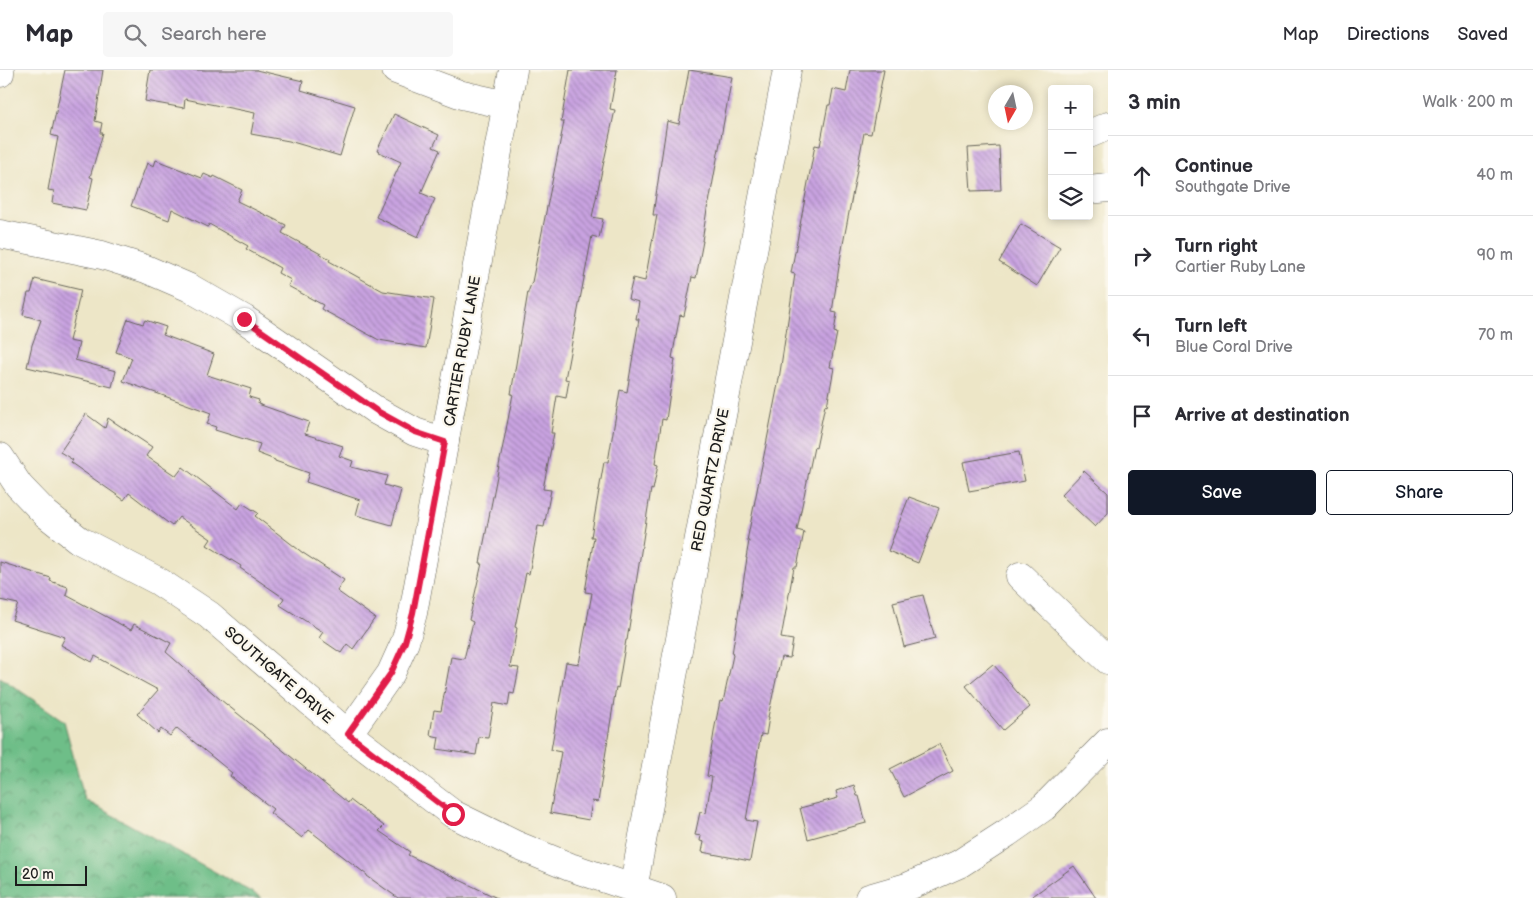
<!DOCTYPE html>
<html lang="en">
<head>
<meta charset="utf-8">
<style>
	body { margin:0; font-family:"Balsamiq Sans",sans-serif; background:#f7f7f7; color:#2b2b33 }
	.controls { position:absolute; right:15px; top:15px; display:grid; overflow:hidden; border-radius:5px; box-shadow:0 2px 8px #0003 }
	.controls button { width:45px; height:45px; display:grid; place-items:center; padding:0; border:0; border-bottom:1px solid #e1e1e2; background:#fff; color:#2b2b33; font:25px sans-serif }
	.compass { position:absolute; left:988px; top:15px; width:45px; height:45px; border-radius:50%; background:#fff; box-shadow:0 2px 8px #0003; rotate:189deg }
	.scale { position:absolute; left:15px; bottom:12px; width:72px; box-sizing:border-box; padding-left:5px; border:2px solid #1c1c1c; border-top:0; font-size:14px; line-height:18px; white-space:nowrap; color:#1c1c1c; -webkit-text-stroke:4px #fbf7ec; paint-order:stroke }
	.stop { position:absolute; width:15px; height:15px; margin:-11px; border:4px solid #e11d48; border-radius:50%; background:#fff }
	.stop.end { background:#e11d48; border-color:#fff; box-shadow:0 1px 5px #0008 }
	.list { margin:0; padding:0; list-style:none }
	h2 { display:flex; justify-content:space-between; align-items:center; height:65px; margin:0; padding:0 20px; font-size:21px }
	h2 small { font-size:16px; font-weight:400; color:#7c7c81 }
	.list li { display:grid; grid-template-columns:32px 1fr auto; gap:15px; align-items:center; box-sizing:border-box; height:80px; padding:0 20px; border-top:1px solid #e1e1e2 }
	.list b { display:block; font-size:19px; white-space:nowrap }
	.list p { margin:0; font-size:16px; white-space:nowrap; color:#7c7c81 }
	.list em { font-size:16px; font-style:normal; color:#7c7c81 }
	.actions { display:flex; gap:10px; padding:15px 20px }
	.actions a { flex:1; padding:11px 0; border:1px solid #111827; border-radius:5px; text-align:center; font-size:18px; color:#111827 }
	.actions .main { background:#111827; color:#fff }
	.icon { flex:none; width:28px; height:28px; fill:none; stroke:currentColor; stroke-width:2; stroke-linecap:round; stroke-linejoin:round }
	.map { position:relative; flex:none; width:1108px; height:828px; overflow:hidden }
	header { display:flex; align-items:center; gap:30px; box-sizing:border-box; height:70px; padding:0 25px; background:#fff; border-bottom:1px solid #e1e1e2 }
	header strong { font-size:24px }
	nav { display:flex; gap:28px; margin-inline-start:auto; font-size:18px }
	.search { width:350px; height:45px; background:#f7f7f7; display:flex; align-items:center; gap:12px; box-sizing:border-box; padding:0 18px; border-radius:5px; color:#7c7c81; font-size:19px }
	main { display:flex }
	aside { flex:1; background:#fff }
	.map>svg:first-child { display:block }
	.forest { fill:url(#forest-crowns); stroke:#456d52 }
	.building { fill:url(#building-back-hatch) }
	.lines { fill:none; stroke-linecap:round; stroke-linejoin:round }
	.minor-casing { stroke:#656358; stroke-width:29 }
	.minor { stroke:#fff; stroke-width:28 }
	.route { stroke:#e11d48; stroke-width:6 }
	.labels { text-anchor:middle; stroke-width:4.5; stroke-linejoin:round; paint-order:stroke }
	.street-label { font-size:15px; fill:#1c1c1c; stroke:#fbf7ec }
</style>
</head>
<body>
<header>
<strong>Map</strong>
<div class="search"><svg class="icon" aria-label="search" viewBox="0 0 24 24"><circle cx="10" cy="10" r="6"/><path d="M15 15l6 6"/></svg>Search here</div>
<nav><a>Map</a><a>Directions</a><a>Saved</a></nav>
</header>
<main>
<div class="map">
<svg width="1108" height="828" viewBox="0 0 1108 828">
	<defs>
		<pattern id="forest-crowns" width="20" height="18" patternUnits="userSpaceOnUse" patternTransform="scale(1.25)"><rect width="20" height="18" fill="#6ebe88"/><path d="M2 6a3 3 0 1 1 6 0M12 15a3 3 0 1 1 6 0" fill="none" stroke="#5a9a6e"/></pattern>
		<pattern id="building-back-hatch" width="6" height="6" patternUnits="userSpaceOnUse" patternTransform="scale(1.25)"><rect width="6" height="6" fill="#c9a3e1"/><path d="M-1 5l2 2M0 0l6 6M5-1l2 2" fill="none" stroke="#a284b6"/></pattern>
	</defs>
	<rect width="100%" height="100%" fill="#fbf7ec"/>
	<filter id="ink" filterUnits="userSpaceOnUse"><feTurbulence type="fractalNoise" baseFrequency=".02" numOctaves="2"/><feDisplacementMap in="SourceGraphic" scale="10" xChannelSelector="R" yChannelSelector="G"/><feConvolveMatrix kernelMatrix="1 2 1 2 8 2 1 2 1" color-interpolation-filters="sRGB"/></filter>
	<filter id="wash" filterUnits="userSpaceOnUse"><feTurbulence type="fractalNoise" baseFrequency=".0096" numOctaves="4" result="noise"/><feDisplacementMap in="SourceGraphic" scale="20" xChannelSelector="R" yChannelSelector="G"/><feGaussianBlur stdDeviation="1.12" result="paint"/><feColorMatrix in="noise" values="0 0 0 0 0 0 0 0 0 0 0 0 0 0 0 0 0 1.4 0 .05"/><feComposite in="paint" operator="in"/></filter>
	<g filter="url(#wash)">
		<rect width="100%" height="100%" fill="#ede6c7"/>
		<polygon class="forest" points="0,607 64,651 85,730 262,828 0,828"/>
		<g id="blocks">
			<g class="building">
				<polygon points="65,0 103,0 95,51 102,53 100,63 103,63 90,107 93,108 86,140 52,133 54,121 48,120 58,67 51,65"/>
				<polygon points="150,0 256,0 303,11 301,20 355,36 340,86 289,71 251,64 255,43 185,29 184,38 145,31"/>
				<polygon points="570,0 617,0 610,39 615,40 592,147 603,149 599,168 592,166 565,309 569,310 566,328 557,326 551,363 554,363 543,419 551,420 544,457 538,456 529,504 526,503 515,557 517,558 510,597 519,598 514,624 510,623 508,636 494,633 488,668 479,667 476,685 437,679 439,667 430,665 434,640 441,641 451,587 464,589 473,552 469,550 482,493 480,493 513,324 511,324 528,222 532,212 564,52 561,52"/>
				<polygon points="689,0 732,7 709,133 708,133 702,171 703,171 696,208 692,207 684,246 680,245 672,288 675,289 669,329 666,350 662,349 655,394 658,395 653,420 651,419 627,570 626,570 618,618 616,617 598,732 592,731 589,750 550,743 561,682 551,680 566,592 579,594 592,523 585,522 594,467 591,467 601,409 604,392 608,392 620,320 627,322 639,249 636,249 639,232 628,229 633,208 645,211 657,145 653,145 667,51 679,54"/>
				<polygon points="850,0 884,0 871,64 864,63 840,190 832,242 837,243 834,262 837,263 830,297 834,298 827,336 825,335 816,378 814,377 797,460 804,462 797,497 794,497 781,568 793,570 790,588 781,587 768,647 769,647 766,665 761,664 746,750 757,752 750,791 702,782 704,772 700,771 701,766 695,765 700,742 706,743 712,707 707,706 715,656 720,631 723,632 733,585 732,584 747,488 746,488 749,471 747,471 779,309 795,204 791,203 815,75 820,76 828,35 830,35 833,19 846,22"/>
				<polygon points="394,44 439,65 433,77 440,80 421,123 435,129 418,167 376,147 401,92 377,81"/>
				<polygon points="999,76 1001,120 971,121 968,78"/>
				<polygon points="156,90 202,108 204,104 213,108 214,106 242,120 237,131 286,155 282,163 330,189 329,191 383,221 434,229 426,278 379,270 321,239 323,235 288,216 291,210 278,203 280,198 246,179 248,176 209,154 208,157 172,139 169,150 131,136 147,93 154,96"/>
				<polygon points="1021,154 1060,177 1037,216 999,192"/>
				<polygon points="35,209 81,220 69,271 79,273 75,290 116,301 112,317 27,297 32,275 41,250 23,245 28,223 31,223"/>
				<polygon points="128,249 143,254 145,250 166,257 163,265 214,284 207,305 251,319 249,327 259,330 258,334 309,352 305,364 343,376 339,386 353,391 351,397 387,406 384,415 401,420 392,455 356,445 360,430 306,412 309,403 275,391 275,390 257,383 260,374 215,360 216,357 207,354 211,343 123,311 132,288 116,282"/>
				<polygon points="86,344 105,358 108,348 152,377 146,386 176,406 183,397 238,439 242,433 258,443 255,446 303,483 344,510 337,521 375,548 353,579 347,574 341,583 319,568 323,562 280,535 284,528 240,498 241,496 207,475 211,469 179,447 172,456 129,423 124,430 71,393 73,390 60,382"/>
				<polygon points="1019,382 1025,411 969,421 963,392"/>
				<polygon points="1084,401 1108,423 1108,443 1095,457 1061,425"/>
				<polygon points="909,427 939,438 918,493 888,481"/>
				<polygon points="0,492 51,508 50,511 68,517 66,525 131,560 134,554 171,573 166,582 221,630 348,733 350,730 384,756 379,761 410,782 408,785 497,828 398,828 367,806 367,805 309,760 302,768 270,743 273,739 230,706 232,703 177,658 170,666 161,659 158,663 137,644 158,620 95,586 92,592 61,575 65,567 12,550 18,534 0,530"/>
				<polygon points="923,525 935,569 904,577 893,532"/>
				<polygon points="993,594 1030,637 1003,660 966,616"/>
				<polygon points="939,674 953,701 904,727 890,699"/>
				<polygon points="854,715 857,726 859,726 866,753 808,769 800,738 838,728 836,721"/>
				<polygon points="1074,796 1096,828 1030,828 1059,807"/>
			</g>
		</g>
	</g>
	<g filter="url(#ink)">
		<use href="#blocks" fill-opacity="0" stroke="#656358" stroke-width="1"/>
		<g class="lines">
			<g class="minor-casing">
				<g id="minor">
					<polyline points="396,0 462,25 507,35"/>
					<polyline points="0,3 0,0"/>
					<polyline points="1089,64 1108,56"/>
					<polyline points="1089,120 1108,118"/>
					<polyline points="0,164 102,185 146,199 190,218 244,249 377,341 415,362 445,372"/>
					<polyline points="0,387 19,416 46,444 79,470 158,511 209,545 348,664 453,744 516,775 570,797 662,828"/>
					<polyline points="1020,506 1108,590"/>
					<polyline points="348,664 391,603 405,572 413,543 513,0"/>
					<polyline points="633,819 787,0"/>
					<polyline points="869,828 907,817 959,794 1007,763 1044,737 1108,672"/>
				</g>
			</g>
			<use href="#minor" class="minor"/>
		</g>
	</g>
	<g class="lines" filter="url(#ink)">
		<polyline class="route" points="244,249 377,341 415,362 445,372 413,543 405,572 391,603 348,664 453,744"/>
	</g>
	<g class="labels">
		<g class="street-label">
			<text transform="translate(462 281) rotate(-80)" y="5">CARTIER RUBY LANE</text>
			<text transform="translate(710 410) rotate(-79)" y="5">RED QUARTZ DRIVE</text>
			<text transform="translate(279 605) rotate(41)" y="5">SOUTHGATE DRIVE</text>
		</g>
	</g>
</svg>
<div class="controls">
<button>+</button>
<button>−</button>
<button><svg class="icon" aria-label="layers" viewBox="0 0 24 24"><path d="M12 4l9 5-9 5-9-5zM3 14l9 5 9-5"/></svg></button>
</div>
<svg class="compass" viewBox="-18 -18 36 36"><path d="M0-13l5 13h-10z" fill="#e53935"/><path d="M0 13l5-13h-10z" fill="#7c7c81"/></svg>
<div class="scale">20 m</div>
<div class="stop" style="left:453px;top:744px"></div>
<div class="stop end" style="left:244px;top:249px"></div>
</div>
<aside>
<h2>3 min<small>Walk · 200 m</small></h2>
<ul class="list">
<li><svg class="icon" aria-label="ahead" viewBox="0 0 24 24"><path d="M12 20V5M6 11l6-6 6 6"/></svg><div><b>Continue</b><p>Southgate Drive</p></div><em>40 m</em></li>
<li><svg class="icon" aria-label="right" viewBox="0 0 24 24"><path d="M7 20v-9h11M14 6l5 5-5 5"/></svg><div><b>Turn right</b><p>Cartier Ruby Lane</p></div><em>90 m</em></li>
<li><svg class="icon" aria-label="left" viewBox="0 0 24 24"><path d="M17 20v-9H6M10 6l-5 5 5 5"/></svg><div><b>Turn left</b><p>Blue Coral Drive</p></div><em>70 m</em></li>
<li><svg class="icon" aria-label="arrive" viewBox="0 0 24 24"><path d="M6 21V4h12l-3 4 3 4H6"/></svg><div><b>Arrive at destination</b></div></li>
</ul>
<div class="actions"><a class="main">Save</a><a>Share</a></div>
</aside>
</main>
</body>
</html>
